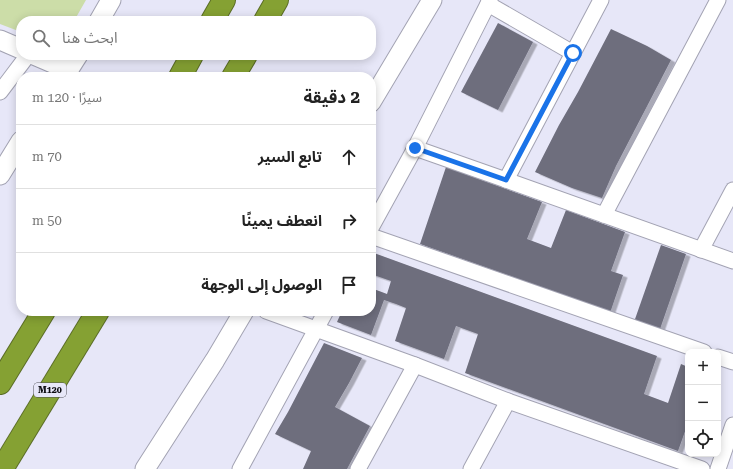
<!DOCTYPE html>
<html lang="ar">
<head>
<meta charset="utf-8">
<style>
	body { margin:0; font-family:"Roboto Serif","Noto Sans Arabic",serif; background:#f6f6f6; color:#222; direction:rtl }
	.controls { position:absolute; right:12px; bottom:12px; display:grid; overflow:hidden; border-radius:8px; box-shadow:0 2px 10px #0003 }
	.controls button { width:36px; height:36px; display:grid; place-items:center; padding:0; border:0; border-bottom:1px solid #e0e0e0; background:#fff; color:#222; font:20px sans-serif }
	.stop { position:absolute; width:12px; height:12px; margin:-9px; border:3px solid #1a73e8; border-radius:50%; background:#fff }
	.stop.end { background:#1a73e8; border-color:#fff; box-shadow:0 1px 4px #0008 }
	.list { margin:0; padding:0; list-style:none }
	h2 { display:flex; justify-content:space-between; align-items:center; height:52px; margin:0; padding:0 16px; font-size:17px }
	h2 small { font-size:13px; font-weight:400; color:#767676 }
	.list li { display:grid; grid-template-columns:26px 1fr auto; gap:12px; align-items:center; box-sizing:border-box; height:64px; padding:0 16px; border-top:1px solid #e0e0e0 }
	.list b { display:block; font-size:15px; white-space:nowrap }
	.list em { font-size:13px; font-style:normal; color:#767676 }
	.icon { flex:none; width:22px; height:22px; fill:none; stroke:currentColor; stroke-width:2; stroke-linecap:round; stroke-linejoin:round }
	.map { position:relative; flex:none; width:733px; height:469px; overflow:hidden; direction:ltr }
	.search { position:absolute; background:#fff; box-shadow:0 2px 10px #0003; left:16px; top:16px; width:360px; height:44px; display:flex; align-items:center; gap:10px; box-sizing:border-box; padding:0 14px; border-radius:16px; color:#767676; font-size:15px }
	.panel { position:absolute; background:#fff; box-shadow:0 2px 10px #0003; left:16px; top:72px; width:360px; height:244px; border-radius:16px; direction:rtl }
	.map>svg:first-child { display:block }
	.green { fill:#ccdda8 }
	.building { fill:#6e6e7d; filter:url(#shadow) }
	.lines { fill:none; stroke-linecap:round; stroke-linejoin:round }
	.minor-casing { stroke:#a3a3b3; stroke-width:17 }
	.tertiary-casing { stroke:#a3a3b3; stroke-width:21 }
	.motorway-casing { stroke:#5b6d27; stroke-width:24 }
	.minor { stroke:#fff; stroke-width:15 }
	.tertiary { stroke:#fff; stroke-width:19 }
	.motorway { stroke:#85a133; stroke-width:22 }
	.route { stroke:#1a73e8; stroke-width:5 }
	.labels { text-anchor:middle; stroke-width:3.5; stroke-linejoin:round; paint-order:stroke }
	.shield { fill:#e7e7f8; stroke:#4e4e56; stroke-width:1 }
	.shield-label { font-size:9px; font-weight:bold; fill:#0c0c11 }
</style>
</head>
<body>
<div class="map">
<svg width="733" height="469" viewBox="0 0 733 469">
	<defs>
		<filter id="shadow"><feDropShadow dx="4.5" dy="2.5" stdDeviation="0" flood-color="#0004"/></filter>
	</defs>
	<rect width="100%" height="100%" fill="#e7e7f8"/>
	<polygon class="green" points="0,0 86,0 74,21 21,21 21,32 0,24"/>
	<g class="building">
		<polygon points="498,23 533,42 498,110 461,92"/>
		<polygon points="611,29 647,46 671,60 616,166 602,198 572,188 535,172 559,125 578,92"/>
		<polygon points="446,167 542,202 527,239 551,248 566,210 625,232 611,271 623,275 610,313 513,277 420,244"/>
		<polygon points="661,245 686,254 659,332 634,322"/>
		<polygon points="374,253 657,356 644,394 668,403 681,364 688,367 688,423 678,451 465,373 478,334 456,326 444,359 395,341 406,308 396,304 384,300 371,335 337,322 342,311 371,311 371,288 387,294 391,281 371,274 371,259"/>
		<polygon points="324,343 362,358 349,383 335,407 370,426 347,469 303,469 311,451 275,434 288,412"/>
	</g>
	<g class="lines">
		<g class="minor-casing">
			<g id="minor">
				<polyline points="488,4 573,53"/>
				<polyline points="0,92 28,55"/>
				<polyline points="415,148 506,180 733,261"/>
				<polyline points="506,180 601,0"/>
				<polyline points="604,215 718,0"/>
				<polyline points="371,228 415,148 490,0"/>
				<polyline points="371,236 704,352"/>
				<polyline points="701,250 733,190"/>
				<polyline points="266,311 415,365 508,401 702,469"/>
				<polyline points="718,357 733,362"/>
				<polyline points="240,469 326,311"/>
				<polyline points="358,469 415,365"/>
				<polyline points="471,469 508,401"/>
				<polyline points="718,469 733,425"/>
			</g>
		</g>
		<g class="tertiary-casing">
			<g id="tertiary">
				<polyline points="99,21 111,0"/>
				<polyline points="0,40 21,49"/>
				<polyline points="34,55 69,70"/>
				<polyline points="64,77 78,55"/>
				<polyline points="371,102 432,0"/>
				<polyline points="0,175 21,141"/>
				<polyline points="145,469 215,360 244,311"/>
			</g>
		</g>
		<g class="motorway-casing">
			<g id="motorway">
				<polyline points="212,21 224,0"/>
				<polyline points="265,21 277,0"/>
				<polyline points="180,77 192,55"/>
				<polyline points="233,77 246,55"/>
				<polyline points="0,383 44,311"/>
				<polyline points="2,469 98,311"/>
			</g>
		</g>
		<use href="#minor" class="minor"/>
		<use href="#tertiary" class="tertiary"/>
		<use href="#motorway" class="motorway"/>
	</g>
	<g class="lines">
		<polyline class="route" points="415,148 506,180 573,53"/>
	</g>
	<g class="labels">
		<rect class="shield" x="34" y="383" width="32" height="14" rx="3"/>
		<g class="shield-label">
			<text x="50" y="393">M120</text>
		</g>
	</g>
</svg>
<div class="controls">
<button>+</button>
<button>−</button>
<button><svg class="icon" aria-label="locate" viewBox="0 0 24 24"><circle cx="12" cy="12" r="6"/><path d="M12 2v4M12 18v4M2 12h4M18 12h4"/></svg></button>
</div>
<div class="stop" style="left:573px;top:53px"></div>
<div class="stop end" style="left:415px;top:148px"></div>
<div class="search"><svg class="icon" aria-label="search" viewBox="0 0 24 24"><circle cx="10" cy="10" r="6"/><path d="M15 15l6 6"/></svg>ابحث هنا</div>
<section class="panel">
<h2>2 دقيقة<small>سيرًا · 120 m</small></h2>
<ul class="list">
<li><svg class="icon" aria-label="ahead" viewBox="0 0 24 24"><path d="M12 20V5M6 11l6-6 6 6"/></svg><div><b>تابع السير</b></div><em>70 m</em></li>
<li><svg class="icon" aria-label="right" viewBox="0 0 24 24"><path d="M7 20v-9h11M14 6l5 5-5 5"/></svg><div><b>انعطف يمينًا</b></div><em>50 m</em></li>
<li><svg class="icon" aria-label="arrive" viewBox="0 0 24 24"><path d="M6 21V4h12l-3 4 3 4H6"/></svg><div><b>الوصول إلى الوجهة</b></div></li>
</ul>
</section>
</div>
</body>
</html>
